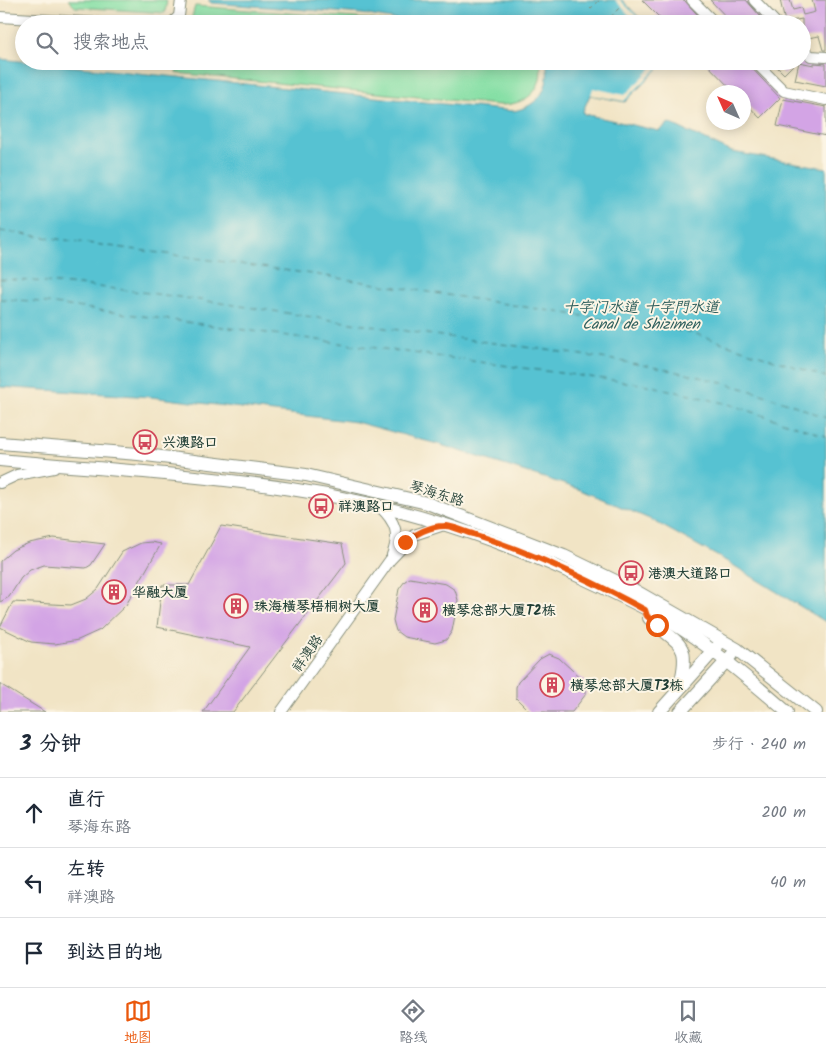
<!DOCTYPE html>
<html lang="zh">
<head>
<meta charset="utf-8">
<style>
	body { margin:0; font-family:Kalam,"LXGW WenKai TC",sans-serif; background:#f2f2f3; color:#1f2937 }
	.compass { position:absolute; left:706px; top:85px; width:45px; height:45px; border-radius:50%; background:#fff; box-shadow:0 2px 12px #0003; rotate:315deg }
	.stop { position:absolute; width:15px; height:15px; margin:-11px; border:4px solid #ea580c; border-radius:50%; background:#fff }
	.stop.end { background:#ea580c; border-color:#fff; box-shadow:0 1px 5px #0008 }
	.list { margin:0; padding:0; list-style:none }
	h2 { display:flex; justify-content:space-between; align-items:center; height:65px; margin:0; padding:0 20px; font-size:21px }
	h2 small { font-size:16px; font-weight:400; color:#747a83 }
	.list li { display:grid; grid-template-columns:32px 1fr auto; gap:15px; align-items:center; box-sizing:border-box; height:70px; padding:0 20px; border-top:1px solid #e0e1e3 }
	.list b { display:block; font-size:19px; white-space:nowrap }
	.list p { margin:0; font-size:16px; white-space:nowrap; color:#747a83 }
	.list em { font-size:16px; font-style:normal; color:#747a83 }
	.icon { flex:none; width:28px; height:28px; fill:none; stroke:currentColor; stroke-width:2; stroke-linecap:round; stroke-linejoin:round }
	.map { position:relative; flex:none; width:826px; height:712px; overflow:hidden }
	.search { position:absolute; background:#fff; box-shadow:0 2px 12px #0003; left:15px; right:15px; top:15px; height:55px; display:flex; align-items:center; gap:12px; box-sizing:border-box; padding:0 18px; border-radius:28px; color:#747a83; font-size:19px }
	.sheet { height:275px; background:#fff }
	nav { display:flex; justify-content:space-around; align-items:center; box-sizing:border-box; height:70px; border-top:1px solid #e0e1e3; background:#fff; font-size:14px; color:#747a83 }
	nav a { display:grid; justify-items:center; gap:2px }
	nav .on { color:#ea580c }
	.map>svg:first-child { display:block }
	.green { fill:#85dfa5; stroke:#528e6c }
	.water { fill:#57c2d2; stroke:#3b8083 }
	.pier { fill:#f1e4c5 }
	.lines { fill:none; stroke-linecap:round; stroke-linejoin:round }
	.ferry { stroke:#2d5e5c; stroke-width:1; stroke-dasharray:6 5; stroke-linecap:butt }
	.building { fill:#d3a4e5 }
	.minor-casing { stroke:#88907c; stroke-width:12 }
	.major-casing { stroke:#88907c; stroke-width:14 }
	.path { stroke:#88907c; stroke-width:1; stroke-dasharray:4 4; stroke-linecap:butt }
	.minor { stroke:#fff; stroke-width:10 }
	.major { stroke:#fff; stroke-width:12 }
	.route { stroke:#ea580c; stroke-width:6 }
	.labels { text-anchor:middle; stroke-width:4; stroke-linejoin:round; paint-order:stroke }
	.poi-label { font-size:14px; font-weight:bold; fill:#1f3d34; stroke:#fcf5e5; text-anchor:start }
	.street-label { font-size:14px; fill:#1f3d34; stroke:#fcf5e5 }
	.water-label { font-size:15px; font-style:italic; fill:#2d5e5c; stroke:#fcf5e5 }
</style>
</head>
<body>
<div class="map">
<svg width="826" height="712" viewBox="0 0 826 712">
	<rect width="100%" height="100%" fill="#fcf5e5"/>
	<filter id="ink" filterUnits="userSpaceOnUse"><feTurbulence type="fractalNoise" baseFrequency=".02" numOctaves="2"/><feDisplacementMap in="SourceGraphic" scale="10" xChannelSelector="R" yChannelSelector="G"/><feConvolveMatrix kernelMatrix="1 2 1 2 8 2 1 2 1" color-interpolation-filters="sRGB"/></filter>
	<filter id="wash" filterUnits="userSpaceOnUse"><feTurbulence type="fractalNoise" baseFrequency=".0096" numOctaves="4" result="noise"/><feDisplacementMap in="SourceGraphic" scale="20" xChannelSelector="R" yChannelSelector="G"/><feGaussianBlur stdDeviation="1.12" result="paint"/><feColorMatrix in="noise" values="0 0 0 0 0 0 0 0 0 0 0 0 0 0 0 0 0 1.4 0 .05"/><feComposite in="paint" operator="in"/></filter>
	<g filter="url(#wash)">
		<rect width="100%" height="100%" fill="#f1e4c5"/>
		<g class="green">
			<polygon points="68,0 167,0 165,13 75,7"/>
			<polygon points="195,6 367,19 399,24 190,24"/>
			<path d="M179 61H540C545 91 526 105 499 105L176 73Z"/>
		</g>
		<g class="water">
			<polygon points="208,0 622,0 646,24 421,24 362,14 211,3"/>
			<path d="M0 59 513 111C538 107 552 87 546 61H666L625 102 590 95 583 111 584 114 659 131 669 123 732 152 826 168V622L728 562 652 520 579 489 441 445 356 422 151 397 0 387Z"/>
		</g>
		<g class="pier">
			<polygon points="615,0 620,0 644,24 638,24"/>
			<polygon points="659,61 664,61 624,101 591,95 593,88 625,95"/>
		</g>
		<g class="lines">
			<g class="ferry">
				<polyline points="0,231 312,274 693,333 826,377"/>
				<path d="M0 279C136 286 271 312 406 331 547 352 694 361 826 418"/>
				<polyline points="0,299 32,301 648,385 732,405 826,436"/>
			</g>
		</g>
		<g id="blocks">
			<g class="building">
				<polygon points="642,0 684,0 706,24 666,24"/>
				<polygon points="710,0 746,0 767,24 733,24"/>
				<polygon points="780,0 790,0 793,10 801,8 803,15 815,12 812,0 826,0 826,50 823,50 819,36 802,39 802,19 785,22"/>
				<polygon points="704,61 745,61 780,98 760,118 744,101 744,92 734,92"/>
				<polygon points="771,61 797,61 784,74"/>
				<polygon points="799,62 814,65 814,63 826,64 826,86 795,80"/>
				<polygon points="783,99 826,107 826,136 777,126"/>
				<polygon points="221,526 342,544 346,563 233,712 203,712 250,647 157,627 162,585 189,585"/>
				<polygon points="54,538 105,544 91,565 86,568 44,565 30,570 21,578 9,597 0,602 0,561 13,550 29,543"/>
				<polygon points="151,542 161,544 126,605 100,630 78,640 55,644 31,642 0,627 13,602 71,605 86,599 98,589 122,552 141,543"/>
				<polygon points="410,578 446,584 455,590 458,600 452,631 446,640 435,643 404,637 396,631 393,620 399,589 405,581"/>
				<polygon points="549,654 559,658 586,683 586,694 572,712 530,712 516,698 516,687 518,682 540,659"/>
				<polygon points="0,684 45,712 0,712"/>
			</g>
		</g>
	</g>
	<g filter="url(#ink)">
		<use href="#blocks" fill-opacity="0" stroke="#88907c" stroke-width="1"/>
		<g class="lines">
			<g class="minor-casing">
				<g id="minor">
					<polyline points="692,0 716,24"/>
					<polyline points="754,0 777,24"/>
					<polyline points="0,17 117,24"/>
					<polyline points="171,24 179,16 181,0"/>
					<polyline points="802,49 811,56 826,57"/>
					<polyline points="754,61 784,91 826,100"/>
					<polyline points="0,483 17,475 54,468"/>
					<path d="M380 507C396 522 400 534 392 555"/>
					<polyline points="281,712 390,560 414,535 444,525"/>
				</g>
			</g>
			<g class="major-casing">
				<g id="major">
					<polyline points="0,443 138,454 306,475 427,503 564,556 634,590 737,649 816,712"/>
					<path d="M0 460C97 469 195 474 291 489 399 505 504 540 602 587 630 601 662 615 688 633 723 657 755 684 787 712"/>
					<path d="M649 618C679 647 692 640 679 689"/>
					<polyline points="659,712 717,647"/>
					<polyline points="680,712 732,655"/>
				</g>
			</g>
			<g class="path">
				<polyline points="590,9 600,0"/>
				<polyline points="605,23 621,6"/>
				<polyline points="631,24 635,20"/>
				<polyline points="646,64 649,61"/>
			</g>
			<use href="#minor" class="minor"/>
			<use href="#major" class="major"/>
		</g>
	</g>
	<g class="lines" filter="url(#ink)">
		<path class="route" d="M405 542C415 534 430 526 444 526 452 525 464 532 473 534 533 553 590 580 645 610L647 616 657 625"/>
	</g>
	<defs>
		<g id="bus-ring" transform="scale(1.25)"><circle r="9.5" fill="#fcf5e5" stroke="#d1495b" stroke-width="1.5"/><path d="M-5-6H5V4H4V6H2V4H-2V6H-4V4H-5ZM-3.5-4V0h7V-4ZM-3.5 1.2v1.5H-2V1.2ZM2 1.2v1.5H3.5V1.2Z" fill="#d1495b"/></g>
		<g id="building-ring" transform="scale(1.25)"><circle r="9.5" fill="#fcf5e5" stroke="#d1495b" stroke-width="1.5"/><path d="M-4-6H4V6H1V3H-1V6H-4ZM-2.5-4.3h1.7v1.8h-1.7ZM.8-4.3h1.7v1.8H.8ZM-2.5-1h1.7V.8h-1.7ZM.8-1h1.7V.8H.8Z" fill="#d1495b"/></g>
	</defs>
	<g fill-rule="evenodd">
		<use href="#bus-ring" x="145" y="442"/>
		<use href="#bus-ring" x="321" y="506"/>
		<use href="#bus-ring" x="631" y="573"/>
		<use href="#building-ring" x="114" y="592"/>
		<use href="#building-ring" x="236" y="606"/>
		<use href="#building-ring" x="425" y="610"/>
		<use href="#building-ring" x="552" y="685"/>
	</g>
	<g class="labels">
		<g class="poi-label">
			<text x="162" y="447">兴澳路口</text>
			<text x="338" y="511">祥澳路口</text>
			<text x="648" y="578">港澳大道路口</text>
			<text x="132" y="597">华融大厦</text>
			<text x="254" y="611">珠海横琴梧桐树大厦</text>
			<text x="442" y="615">横琴总部大厦T2栋</text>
			<text x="570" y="690">横琴总部大厦T3栋</text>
		</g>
		<g class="street-label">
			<text transform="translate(437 493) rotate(17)" y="5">琴海东路</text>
			<text transform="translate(307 653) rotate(-55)" y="5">祥澳路</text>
		</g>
		<g class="water-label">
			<text x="641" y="312">十字门水道 十字門水道<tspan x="641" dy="17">Canal de Shizimen</tspan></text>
		</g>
	</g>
</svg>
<svg class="compass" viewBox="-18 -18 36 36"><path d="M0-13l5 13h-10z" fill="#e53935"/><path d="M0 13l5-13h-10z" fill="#747a83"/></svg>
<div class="stop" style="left:657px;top:625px"></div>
<div class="stop end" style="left:405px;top:542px"></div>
<div class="search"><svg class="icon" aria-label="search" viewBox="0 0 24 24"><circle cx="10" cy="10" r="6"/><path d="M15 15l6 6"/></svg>搜索地点</div>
</div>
<section class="sheet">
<h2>3 分钟<small>步行 · 240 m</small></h2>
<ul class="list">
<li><svg class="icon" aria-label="ahead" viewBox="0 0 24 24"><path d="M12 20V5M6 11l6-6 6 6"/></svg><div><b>直行</b><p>琴海东路</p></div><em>200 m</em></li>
<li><svg class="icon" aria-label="left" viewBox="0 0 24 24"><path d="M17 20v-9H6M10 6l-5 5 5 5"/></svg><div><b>左转</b><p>祥澳路</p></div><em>40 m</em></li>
<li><svg class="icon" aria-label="arrive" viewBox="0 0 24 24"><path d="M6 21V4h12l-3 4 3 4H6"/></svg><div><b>到达目的地</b></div></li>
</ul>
</section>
<nav>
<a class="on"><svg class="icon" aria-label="map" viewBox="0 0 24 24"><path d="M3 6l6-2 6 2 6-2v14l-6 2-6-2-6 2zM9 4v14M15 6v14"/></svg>地图</a>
<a><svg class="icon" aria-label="directions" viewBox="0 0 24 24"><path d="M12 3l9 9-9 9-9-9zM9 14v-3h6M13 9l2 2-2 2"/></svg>路线</a>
<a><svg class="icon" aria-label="saved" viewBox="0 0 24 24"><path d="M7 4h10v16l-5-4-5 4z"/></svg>收藏</a>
</nav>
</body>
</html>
